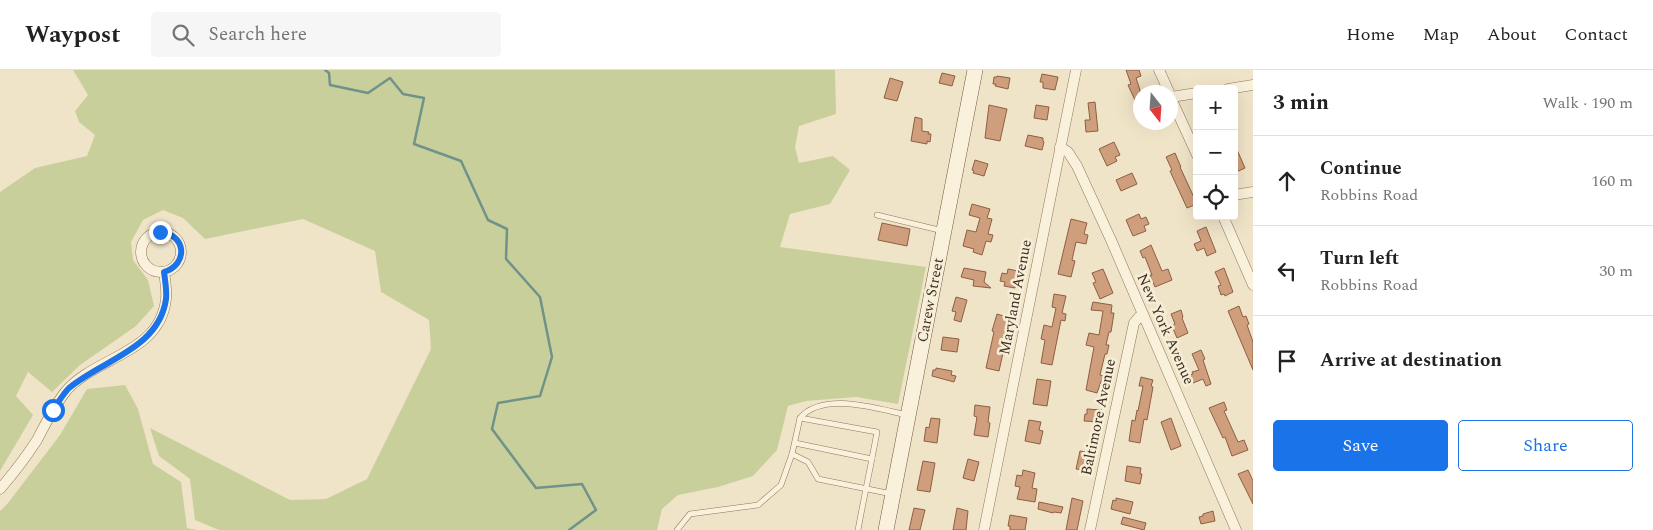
<!DOCTYPE html>
<html lang="en">
<head>
<meta charset="utf-8">
<style>
	body { margin:0; font-family:Spectral,serif; background:#f6f6f6; color:#222 }
	.controls { position:absolute; right:15px; top:15px; display:grid; overflow:hidden; border-radius:5px; box-shadow:0 5px 20px #0002 }
	.controls button { width:45px; height:45px; display:grid; place-items:center; padding:0; border:0; border-bottom:1px solid #e0e0e0; background:#fff; color:#222; font:25px sans-serif }
	.compass { position:absolute; left:1133px; top:15px; width:45px; height:45px; border-radius:50%; background:#fff; box-shadow:0 5px 20px #0002; rotate:163deg }
	.stop { position:absolute; width:15px; height:15px; margin:-11px; border:4px solid #1a73e8; border-radius:50%; background:#fff }
	.stop.end { background:#1a73e8; border-color:#fff; box-shadow:0 1px 5px #0008 }
	.list { margin:0; padding:0; list-style:none }
	h2 { display:flex; justify-content:space-between; align-items:center; height:65px; margin:0; padding:0 20px; font-size:21px }
	h2 small { font-size:16px; font-weight:400; color:#767676 }
	.list li { display:grid; grid-template-columns:32px 1fr auto; gap:15px; align-items:center; box-sizing:border-box; height:90px; padding:0 20px; border-top:1px solid #e0e0e0 }
	.list b { display:block; font-size:19px; white-space:nowrap }
	.list p { margin:0; font-size:16px; white-space:nowrap; color:#767676 }
	.list em { font-size:16px; font-style:normal; color:#767676 }
	.actions { display:flex; gap:10px; padding:15px 20px }
	.actions a { flex:1; padding:11px 0; border:1px solid #1a73e8; border-radius:5px; text-align:center; font-size:18px; color:#1a73e8 }
	.actions .main { background:#1a73e8; color:#fff }
	.icon { flex:none; width:28px; height:28px; fill:none; stroke:currentColor; stroke-width:2; stroke-linecap:round; stroke-linejoin:round }
	.map { position:relative; flex:none; width:1253px; height:460px; overflow:hidden }
	header { display:flex; align-items:center; gap:30px; box-sizing:border-box; height:70px; padding:0 25px; background:#fff; border-bottom:1px solid #e0e0e0 }
	header strong { font-size:24px }
	nav { display:flex; gap:28px; margin-inline-start:auto; font-size:18px }
	.search { width:350px; height:45px; background:#f6f6f6; display:flex; align-items:center; gap:12px; box-sizing:border-box; padding:0 18px; border-radius:5px; color:#767676; font-size:19px }
	main { display:flex }
	aside { flex:1; background:#fff }
	.map>svg:first-child { display:block }
	.green { fill:#c9cf9b }
	.lines { fill:none; stroke-linecap:round; stroke-linejoin:round }
	.stream { stroke:#6f938a; stroke-width:2.5 }
	.building { fill:#cf9f7d; stroke:#8d5f41 }
	.lane-casing { stroke:#8d765c; stroke-width:6 }
	.street-casing { stroke:#8d765c; stroke-width:11 }
	.secondary-casing { stroke:#6f573f; stroke-width:16 }
	.lane { stroke:#faf1dc; stroke-width:5 }
	.street { stroke:#faf1dc; stroke-width:10 }
	.secondary { stroke:#faf1dc; stroke-width:15 }
	.route { stroke:#1a73e8; stroke-width:6 }
	.labels { text-anchor:middle; stroke-width:5; stroke-linejoin:round; paint-order:stroke }
	.street-label { font-size:15px; fill:#3d2e20; stroke:#f7eed8 }
</style>
</head>
<body>
<header>
<strong>Waypost</strong>
<div class="search"><svg class="icon" aria-label="search" viewBox="0 0 24 24"><circle cx="10" cy="10" r="6"/><path d="M15 15l6 6"/></svg>Search here</div>
<nav><a>Home</a><a>Map</a><a>About</a><a>Contact</a></nav>
</header>
<main>
<div class="map">
<svg width="1253" height="460" viewBox="0 0 1253 460">
	<rect width="100%" height="100%" fill="#f0e4c8"/>
	<g class="green">
		<polygon points="73,0 835,0 836,44 799,56 795,77 799,93 833,86 850,100 830,134 790,144 780,177 926,197 898,334 856,327 806,331 788,336 777,380 753,406 718,417 678,425 662,439 657,460 219,460 195,450 190,409 159,386 150,358 290,430 326,429 367,409 431,279 429,250 381,222 375,181 303,149 205,169 183,148 163,140 143,150 131,172 133,190 148,210 154,236 136,256 80,295 52,322 28,302 16,326 33,345 0,401 0,122 35,98 87,86 95,65 79,52 75,41 88,25"/>
		<polygon points="125,315 138,339 153,394 181,412 187,458 197,460 0,460 0,441 8,433 60,365 87,319"/>
	</g>
	<g class="lines">
		<polyline class="stream" points="325,0 329,3 330,15 368,23 390,8 403,24 424,28 414,74 461,91 488,150 507,159 506,189 540,227 552,287 540,326 498,333 492,359 536,418 582,414 596,440 569,460"/>
	</g>
	<g class="building">
		<polygon points="1126,0 1139,0 1141,6 1136,8 1140,20 1140,41 1128,15 1131,14"/>
		<polygon points="942,3 955,6 952,16 939,13"/>
		<polygon points="1042,4 1058,7 1055,20 1043,18 1043,12 1040,12"/>
		<polygon points="997,6 1010,8 1008,19 995,16 996,14 993,14 994,7 997,7"/>
		<polygon points="890,8 903,12 897,31 884,28"/>
		<polygon points="1095,32 1098,61 1086,62 1085,50 1090,50 1088,33"/>
		<polygon points="989,35 1007,39 1000,71 985,68"/>
		<polygon points="1036,35 1049,37 1047,50 1034,48"/>
		<polygon points="915,47 922,49 922,61 929,62 928,64 931,64 930,72 927,71 927,74 911,71"/>
		<polygon points="1028,65 1043,68 1043,71 1044,72 1042,80 1025,76"/>
		<polygon points="1114,72 1120,85 1115,87 1117,91 1107,96 1099,79"/>
		<polygon points="1234,73 1245,98 1234,103"/>
		<polygon points="1175,83 1181,97 1180,97 1197,134 1187,138 1170,101 1172,100 1166,87"/>
		<polygon points="975,90 988,94 984,106 973,103 974,101 972,100"/>
		<polygon points="1132,103 1137,114 1121,121 1116,110"/>
		<polygon points="972,134 990,139 987,148 992,149 988,164 993,165 991,172 986,171 982,185 973,182 974,179 963,176 967,160 976,162 980,148 969,145"/>
		<polygon points="1139,144 1141,149 1146,147 1149,154 1144,156 1146,161 1133,166 1126,150"/>
		<polygon points="1071,149 1087,153 1084,164 1088,165 1086,174 1076,172 1072,190 1075,191 1071,207 1058,204"/>
		<polygon points="882,153 910,159 907,176 878,170"/>
		<polygon points="1206,157 1216,182 1207,186 1204,178 1197,181 1194,174 1201,171 1197,161"/>
		<polygon points="1151,175 1162,201 1168,199 1172,210 1155,217 1150,205 1152,205 1145,187 1143,188 1140,181"/>
		<polygon points="964,198 986,202 984,212 991,218 973,216 974,210 961,207"/>
		<polygon points="1224,198 1233,222 1225,226 1224,224 1221,225 1218,216 1221,215 1215,202"/>
		<polygon points="1008,199 1018,201 1015,218 1004,216 1005,212 1000,211 1002,203 1007,204"/>
		<polygon points="1103,199 1113,223 1100,229 1093,213 1096,212 1092,203"/>
		<polygon points="1054,224 1066,226 1062,243 1066,244 1065,251 1061,250 1052,295 1041,293 1045,270 1041,269 1044,255 1052,257 1056,238 1052,237"/>
		<polygon points="956,227 967,230 961,252 954,250 956,242 952,241"/>
		<polygon points="1093,232 1112,235 1111,243 1114,243 1111,262 1109,262 1106,275 1109,275 1107,284 1105,284 1100,305 1103,306 1097,323 1086,320 1094,277 1086,275 1089,263 1099,265 1103,241 1091,240"/>
		<polygon points="1239,236 1243,247 1246,246 1249,254 1247,255 1253,272 1253,300 1228,241"/>
		<polygon points="1181,240 1183,247 1182,248 1188,263 1177,268 1172,256 1175,254 1171,244"/>
		<polygon points="997,244 1013,249 1011,255 1014,255 1012,262 1008,261 999,301 986,298 994,262 992,261"/>
		<polygon points="943,267 959,269 957,282 941,280"/>
		<polygon points="1201,280 1205,289 1203,290 1211,314 1206,316 1203,309 1193,313 1190,305 1193,304 1192,302 1199,300 1192,284"/>
		<polygon points="936,298 952,301 951,305 956,306 954,312 932,306 933,300 936,300"/>
		<polygon points="1141,307 1153,310 1151,316 1153,317 1147,350 1144,349 1140,373 1129,371 1132,350 1135,351 1137,340 1138,341 1143,316 1139,316"/>
		<polygon points="1037,309 1051,311 1047,336 1033,334"/>
		<polygon points="1224,332 1227,340 1224,341 1238,372 1244,370 1248,380 1232,386 1225,367 1223,368 1209,338"/>
		<polygon points="975,335 990,337 988,352 990,353 988,367 974,365 977,347 974,346"/>
		<polygon points="1087,339 1102,340 1101,352 1084,351 1085,344 1087,344"/>
		<polygon points="931,348 940,349 937,373 924,371 926,357 929,358"/>
		<polygon points="1171,348 1181,376 1171,380 1161,352"/>
		<polygon points="1029,350 1041,352 1039,360 1043,361 1040,374 1025,371"/>
		<polygon points="1080,381 1092,383 1089,401 1076,399"/>
		<polygon points="968,389 979,392 974,411 963,408"/>
		<polygon points="923,391 935,393 930,422 917,420"/>
		<polygon points="1127,396 1141,398 1140,404 1142,404 1140,414 1125,411"/>
		<polygon points="1023,400 1035,403 1032,418 1037,419 1035,432 1017,429 1020,417 1015,416 1017,405 1022,406"/>
		<polygon points="1248,400 1253,411 1253,434 1238,404"/>
		<polygon points="1072,428 1083,431 1077,460 1066,460"/>
		<polygon points="1116,428 1133,432 1130,444 1111,439 1113,430 1116,431"/>
		<polygon points="1039,432 1063,437 1061,443 1054,442 1053,443 1038,439"/>
		<polygon points="914,438 925,440 920,460 909,460"/>
		<polygon points="957,438 968,441 966,460 953,460"/>
		<polygon points="1213,441 1215,451 1201,454 1199,447 1203,446 1203,444"/>
		<polygon points="1010,445 1027,448 1025,460 1010,460 1010,456 1008,456"/>
		<polygon points="1123,447 1146,453 1144,460 1121,454"/>
	</g>
	<g class="lines">
		<g class="lane-casing">
			<g id="lane">
				<polyline points="877,145 943,161"/>
				<path d="M800 348C823 321 878 339 907 345"/>
				<polyline points="795,373 872,389"/>
				<polyline points="677,460 690,444 758,435 781,415 792,384"/>
				<path d="M858 460C864 427 871 395 877 362L800 348 792 384 808 392 818 409C843 414 867 419 892 424"/>
			</g>
		</g>
		<g class="street-casing">
			<g id="street">
				<polyline points="1159,0 1169,22"/>
				<polyline points="1228,19 1253,15"/>
				<polyline points="1170,26 1197,85"/>
				<polyline points="1171,27 1197,23"/>
				<polyline points="1060,77 1068,82 1077,96 1111,170 1236,460"/>
				<polyline points="1234,125 1253,122"/>
				<polyline points="1223,146 1253,215"/>
				<circle cx="161" cy="182" r="20"/>
				<path d="M0 419C13 404 26 387 37 370 46 353 54 336 66 321 96 286 160 284 166 229 167 220 165 210 164 202"/>
				<polyline points="984,460 1076,0"/>
				<polyline points="1090,460 1134,253 1139,247 1143,245"/>
			</g>
		</g>
		<g class="secondary-casing">
			<polyline id="secondary" points="886,460 975,0"/>
		</g>
		<use href="#lane" class="lane"/>
		<use href="#street" class="street"/>
		<use href="#secondary" class="secondary"/>
	</g>
	<g class="lines">
		<path class="route" d="M53 340C58 333 63 324 69 318 102 290 159 279 166 229 167 221 165 210 164 202 189 194 186 164 160 162"/>
	</g>
	<g class="labels">
		<g class="street-label">
			<text transform="translate(1015 227) rotate(-79)" y="5">Maryland Avenue</text>
			<text transform="translate(930 230) rotate(-79)" y="5">Carew Street</text>
			<text transform="translate(1166 259) rotate(66)" y="5">New York Avenue</text>
			<text transform="translate(1098 347) rotate(-78)" y="5">Baltimore Avenue</text>
		</g>
	</g>
</svg>
<div class="controls">
<button>+</button>
<button>−</button>
<button><svg class="icon" aria-label="locate" viewBox="0 0 24 24"><circle cx="12" cy="12" r="6"/><path d="M12 2v4M12 18v4M2 12h4M18 12h4"/></svg></button>
</div>
<svg class="compass" viewBox="-18 -18 36 36"><path d="M0-13l5 13h-10z" fill="#e53935"/><path d="M0 13l5-13h-10z" fill="#767676"/></svg>
<div class="stop" style="left:53px;top:340px"></div>
<div class="stop end" style="left:160px;top:162px"></div>
</div>
<aside>
<h2>3 min<small>Walk · 190 m</small></h2>
<ul class="list">
<li><svg class="icon" aria-label="ahead" viewBox="0 0 24 24"><path d="M12 20V5M6 11l6-6 6 6"/></svg><div><b>Continue</b><p>Robbins Road</p></div><em>160 m</em></li>
<li><svg class="icon" aria-label="left" viewBox="0 0 24 24"><path d="M17 20v-9H6M10 6l-5 5 5 5"/></svg><div><b>Turn left</b><p>Robbins Road</p></div><em>30 m</em></li>
<li><svg class="icon" aria-label="arrive" viewBox="0 0 24 24"><path d="M6 21V4h12l-3 4 3 4H6"/></svg><div><b>Arrive at destination</b></div></li>
</ul>
<div class="actions"><a class="main">Save</a><a>Share</a></div>
</aside>
</main>
</body>
</html>
